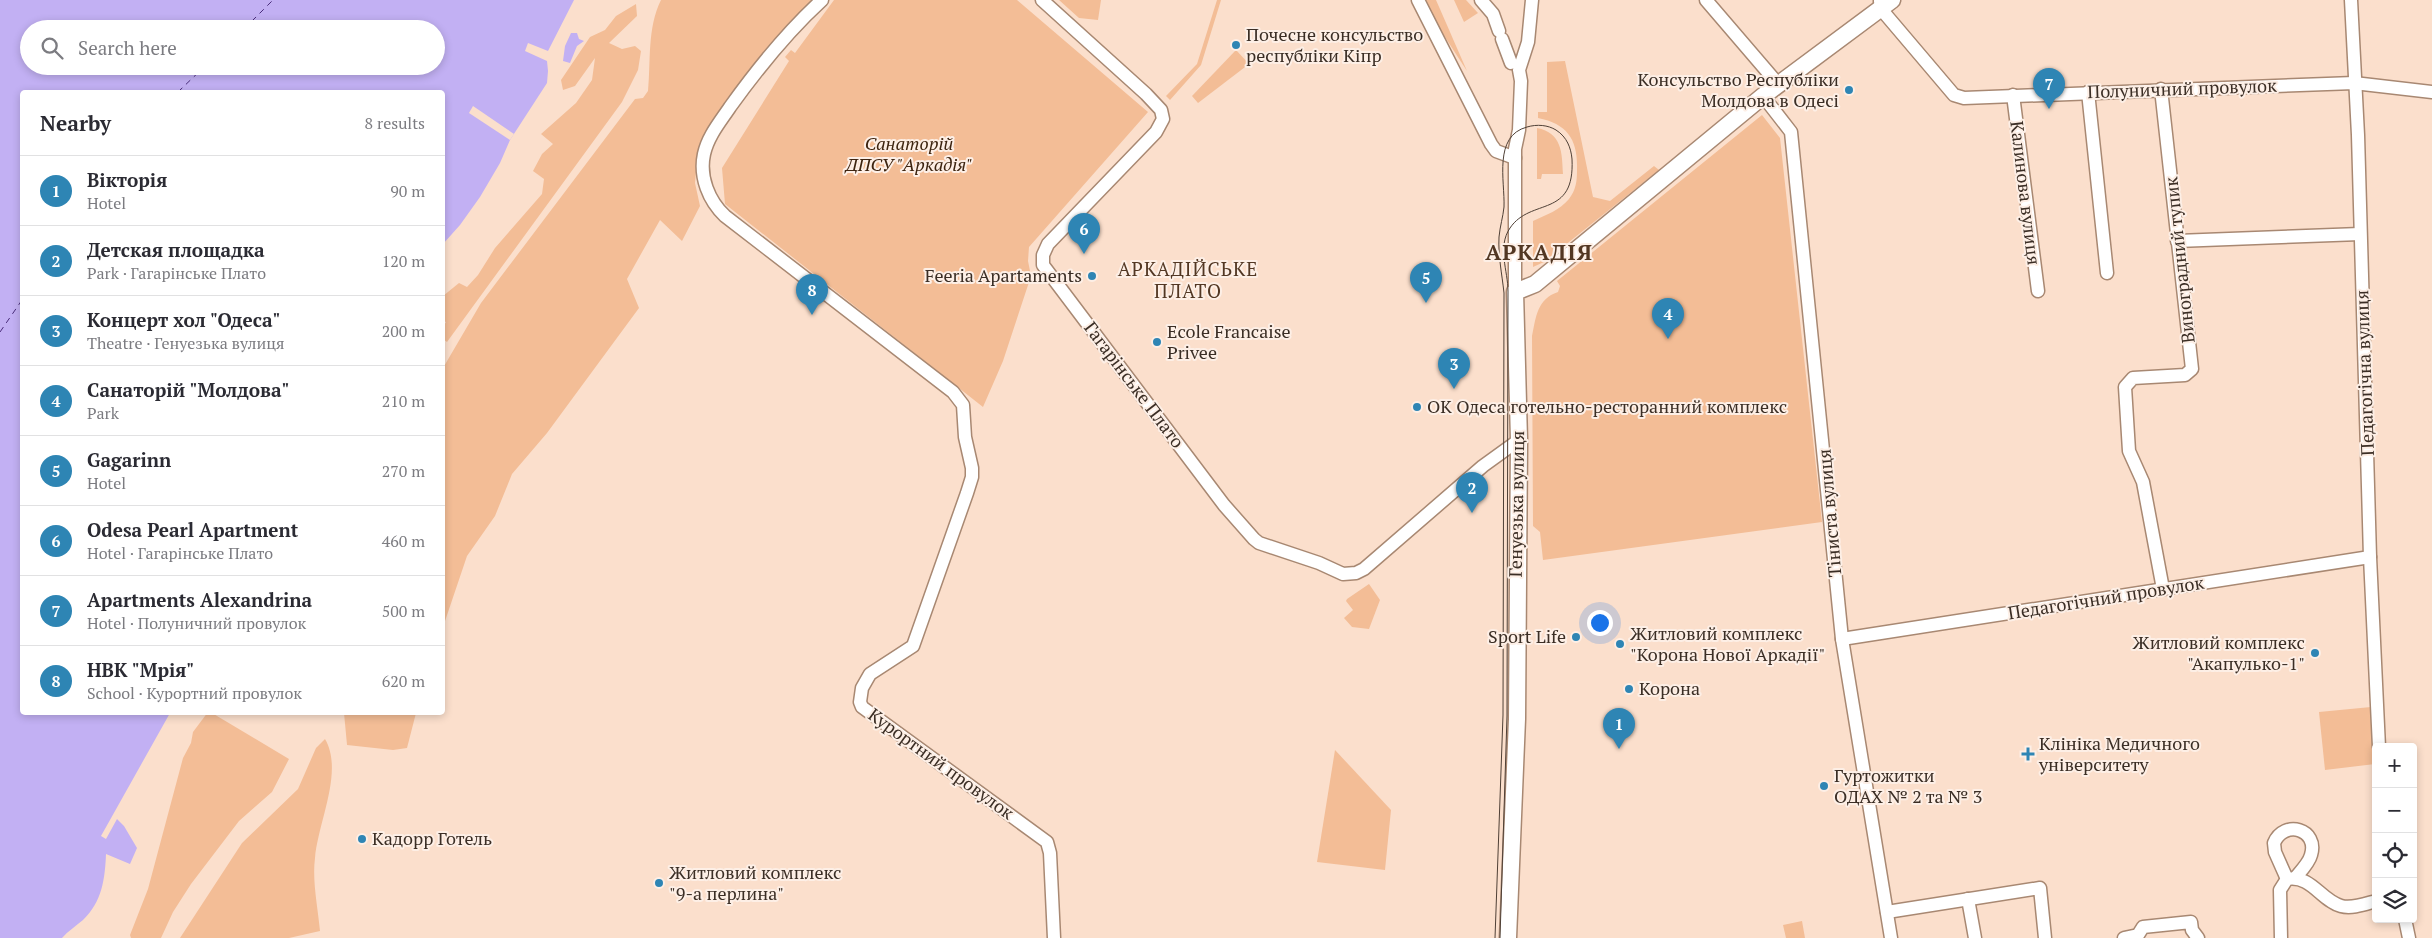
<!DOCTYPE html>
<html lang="en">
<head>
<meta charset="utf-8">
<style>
	body { margin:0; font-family:"PT Serif",serif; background:#f7f7f7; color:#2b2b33 }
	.controls { position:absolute; right:15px; bottom:15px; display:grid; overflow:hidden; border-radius:5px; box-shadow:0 2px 8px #0003 }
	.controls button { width:45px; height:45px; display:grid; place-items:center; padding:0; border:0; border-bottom:1px solid #e1e1e2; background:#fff; color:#2b2b33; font:25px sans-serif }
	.you { position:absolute; left:1599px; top:622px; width:18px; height:18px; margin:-12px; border:4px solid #fff; border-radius:50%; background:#1a73e8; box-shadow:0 0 0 8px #1a73e833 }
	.badge { display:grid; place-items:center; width:32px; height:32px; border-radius:50%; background:#2e85b4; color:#fff; font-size:16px; font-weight:700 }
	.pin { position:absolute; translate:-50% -41px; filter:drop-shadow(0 1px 2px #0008) }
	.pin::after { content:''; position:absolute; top:26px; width:18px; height:15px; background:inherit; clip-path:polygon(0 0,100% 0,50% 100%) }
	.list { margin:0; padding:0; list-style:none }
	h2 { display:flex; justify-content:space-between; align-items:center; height:65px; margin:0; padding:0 20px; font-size:21px }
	h2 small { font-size:16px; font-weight:400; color:#7c7c81 }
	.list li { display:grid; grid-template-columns:32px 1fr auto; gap:15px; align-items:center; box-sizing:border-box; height:70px; padding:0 20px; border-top:1px solid #e1e1e2 }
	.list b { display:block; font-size:19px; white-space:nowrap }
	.list p { margin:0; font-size:16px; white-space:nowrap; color:#7c7c81 }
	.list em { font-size:16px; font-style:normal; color:#7c7c81 }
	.icon { flex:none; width:28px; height:28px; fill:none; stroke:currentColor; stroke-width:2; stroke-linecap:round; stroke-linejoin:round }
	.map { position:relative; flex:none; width:2432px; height:938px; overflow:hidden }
	.search { position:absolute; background:#fff; box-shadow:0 2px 8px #0003; left:20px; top:20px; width:425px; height:55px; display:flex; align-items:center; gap:12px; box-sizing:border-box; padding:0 18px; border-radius:28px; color:#7c7c81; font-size:19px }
	.panel { position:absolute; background:#fff; box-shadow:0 2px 8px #0003; left:20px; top:90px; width:425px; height:625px; border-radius:5px }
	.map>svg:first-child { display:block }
	.green { fill:#f3bd96 }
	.water { fill:#c2b0f3; fill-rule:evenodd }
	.pier { fill:#fbdfcc }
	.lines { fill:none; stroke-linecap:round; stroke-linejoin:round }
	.ferry { stroke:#4a2d7b; stroke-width:1; stroke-dasharray:6 5; stroke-linecap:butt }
	.minor-casing { stroke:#a88872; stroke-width:15 }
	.major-casing { stroke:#a88872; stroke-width:19 }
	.minor { stroke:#fff; stroke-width:12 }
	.major { stroke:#fff; stroke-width:16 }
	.tram { stroke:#4f4036; stroke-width:1 }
	.poi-dot { fill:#2e85b4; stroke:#fdefe6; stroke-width:2 }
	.labels { text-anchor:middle; stroke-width:4; stroke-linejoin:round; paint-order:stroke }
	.poi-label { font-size:18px; fill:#3b2e25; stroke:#fdefe6; text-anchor:start }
	.street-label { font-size:18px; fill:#3b2e25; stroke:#fdefe6 }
	.park-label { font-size:18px; font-style:italic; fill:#3d2410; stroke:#fdefe6 }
	.neighbourhood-label { font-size:19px; letter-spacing:1px; fill:#523723; stroke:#fdefe6 }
	.district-label { font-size:22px; font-weight:bold; letter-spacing:1px; fill:#523723; stroke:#fdefe6 }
</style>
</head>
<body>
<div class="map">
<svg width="2432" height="938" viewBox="0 0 2432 938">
	<rect width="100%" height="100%" fill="#fbdfcc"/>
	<g class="green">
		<path d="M661 0H817L740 82 698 151 695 183 700 206 682 241 660 220 627 279 639 308 547 433 512 474 495 516 467 556 443 627V368L481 303 635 99 643 98 648 91C651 61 647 28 661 0Z"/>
		<polygon points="834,0 1017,0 1148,112 1029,247 1028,261 1031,276 1003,361 983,407 725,204 722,168 789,61 785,57 791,50 795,53"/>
		<polygon points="1059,0 1101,0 1098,20 1079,18"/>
		<polygon points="1217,0 1221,0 1201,65 1170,100 1166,96 1197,64"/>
		<polygon points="1421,0 1436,0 1467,71"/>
		<polygon points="1454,0 1466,0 1478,13 1464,22"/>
		<polygon points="636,4 637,16 609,43 622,49 635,46 641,51 638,70 622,102 447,342 443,339 443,327 446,322 443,321 443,296 459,283 467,287 478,275 495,248 542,194 544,179 533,171 542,154 553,144 541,134 576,103 592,80 595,58 575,86 563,90 561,80 590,37 605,30 616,16"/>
		<polygon points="1236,50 1249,64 1198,103 1192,96"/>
		<path d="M1565 61 1593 197 1610 201 1654 166 1659 170 1544 262 1533 267V221C1546 215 1560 210 1569 199 1576 190 1577 181 1577 170 1578 140 1568 124 1538 118V112H1547V62Z"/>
		<path d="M1762 115 1780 138 1822 522 1543 560 1540 532 1533 526 1532 336C1536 317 1537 299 1558 292L1560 286 1557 281Z"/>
		<path d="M1537 128C1562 133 1562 152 1563 174H1542L1541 179H1537Z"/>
		<polygon points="1369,584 1380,600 1369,629 1352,627 1344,618 1353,610 1346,601 1347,599"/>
		<polygon points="2371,707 2375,764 2325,770 2319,712"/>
		<polygon points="208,712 212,713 289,759 272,792 239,821 191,884 173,912 161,938 131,938 130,935 148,889 183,758 191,743 193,732"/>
		<polygon points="344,713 416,713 407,748 393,750 347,745"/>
		<path d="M325 739C344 771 318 822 315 858 312 881 318 908 320 931L289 938H180L242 843 298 789 316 748Z"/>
		<polygon points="1335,750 1391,810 1385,870 1317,862"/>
		<polygon points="1802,921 1805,938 1786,938 1783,925"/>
	</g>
	<g class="water">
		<path d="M0 0H574L548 51 528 43 525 51 547 61 548 71 547 83 510 140 500 163 480 197 460 225 443 244 442 92H22V712L170 713 101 836 106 839 117 819 124 826 137 848 130 864 106 854C105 879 102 902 83 920 76 926 68 931 62 938H0ZM29 29H436V66H29Z"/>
		<polygon points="571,33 577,33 579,39 584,41 577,46 570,63 563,61 565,46"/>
	</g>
	<polygon class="pier" points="473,106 514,134 510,140 469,113"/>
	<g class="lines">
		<g class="ferry">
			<polyline points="244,29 273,0"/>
			<polyline points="178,92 205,66"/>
			<polyline points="0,332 22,300"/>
		</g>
		<g class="minor-casing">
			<g id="minor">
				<path d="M822 0C787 32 758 68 730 107 720 122 708 136 704 154 699 177 709 201 725 216L953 392 963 405 965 437 972 468V477L967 493 913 646 870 674 862 688 860 702 862 707 1047 842 1050 853 1054 938"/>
				<polyline points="1042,0 1146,94 1161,110 1163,119 1156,132 1048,244 1043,255 1043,265 1224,505 1254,539 1259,543 1319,563 1343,574 1356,573 1364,569 1483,466 1519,440"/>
				<polyline points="1418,0 1491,144 1496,151 1515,158"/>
				<polyline points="1481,0 1493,14 1499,31"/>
				<polyline points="1706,0 1778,84"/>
				<polyline points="2351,0 2358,135 2370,557 2379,747"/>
				<polyline points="1880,1 1881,9 1954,95 1964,98 2354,83 2432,92"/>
				<polyline points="1502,39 1511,63"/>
				<polyline points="2161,89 2192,369 2185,375 2133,378 2125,387 2129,451 2143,482 2163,589"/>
				<polyline points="2088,92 2107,273"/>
				<polyline points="2013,95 2038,291"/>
				<polyline points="1763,96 1791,132 1842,639 1891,938"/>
				<polyline points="2177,241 2360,234"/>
				<polyline points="1515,292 1515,149 1519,130 1521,81 1519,70 1528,42 1532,0"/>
				<polyline points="1842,639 2370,557"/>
				<path d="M2287 879 2275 852 2274 843C2284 819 2319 829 2311 855 2309 863 2301 871 2295 878"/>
				<polyline points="1968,899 1975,938"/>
				<polyline points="1887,912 2040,888 2045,938"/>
				<polyline points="2405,919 2409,938"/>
				<polyline points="2124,938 2138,935 2143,927 2191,922 2192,930 2198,938"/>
				<path d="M2281 938 2280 890 2287 879C2312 875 2320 900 2341 906 2352 909 2365 904 2376 901"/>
			</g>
		</g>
		<g class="major-casing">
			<polyline id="major" points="1508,938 1517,719 1519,440 1515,292 1535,284 1763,96 1892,0"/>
		</g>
		<use href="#minor" class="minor"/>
		<use href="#major" class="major"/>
		<path class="tram" d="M1495 938 1503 715 1504 293C1502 274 1498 256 1499 237 1500 226 1503 217 1504 207 1505 181 1493 136 1527 127 1537 124 1548 125 1556 130 1567 137 1571 148 1572 159 1575 219 1531 197 1510 228 1497 247 1508 271 1508 291L1507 716 1500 938"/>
	</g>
	<g class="poi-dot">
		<circle cx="1236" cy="45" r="5"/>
		<circle cx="1849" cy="90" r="5"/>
		<circle cx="1092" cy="276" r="5"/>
		<circle cx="1157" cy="342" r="5"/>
		<circle cx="1417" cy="407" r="5"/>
		<circle cx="1576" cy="637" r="5"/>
		<circle cx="1620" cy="644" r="5"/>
		<circle cx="2315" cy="653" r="5"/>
		<circle cx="1629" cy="689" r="5"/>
		<path d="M2025.5 746.5h5v5h5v5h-5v5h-5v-5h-5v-5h5z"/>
		<circle cx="1824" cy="786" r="5"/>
		<circle cx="362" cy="839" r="5"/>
		<circle cx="659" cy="883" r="5"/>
	</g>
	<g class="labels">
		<g class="poi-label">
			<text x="1246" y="41">Почесне консульство<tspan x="1246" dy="21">республіки Кіпр</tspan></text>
			<text x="1839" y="86" text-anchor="end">Консульство Республіки<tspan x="1839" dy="21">Молдова в Одесі</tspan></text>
			<text x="1082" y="282" text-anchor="end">Feeria Apartaments</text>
			<text x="1167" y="338">Ecole Francaise<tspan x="1167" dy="21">Privee</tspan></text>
			<text x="1427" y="413">ОК Одеса готельно-ресторанний комплекс</text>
			<text x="1630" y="640">Житловий комплекс<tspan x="1630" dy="21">"Корона Нової Аркадії"</tspan></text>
			<text x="1566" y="643" text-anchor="end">Sport Life</text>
			<text x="2305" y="649" text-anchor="end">Житловий комплекс<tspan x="2305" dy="21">"Акапулько-1"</tspan></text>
			<text x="1639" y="695">Корона</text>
			<text x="2039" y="750">Клініка Медичного<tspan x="2039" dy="21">університету</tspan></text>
			<text x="1834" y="782">Гуртожитки<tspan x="1834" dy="21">ОДАХ № 2 та № 3</tspan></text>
			<text x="372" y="845">Кадорр Готель</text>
			<text x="669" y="879">Житловий комплекс<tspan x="669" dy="21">"9-а перлина"</tspan></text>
		</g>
		<g class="street-label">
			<text transform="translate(2182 89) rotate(-2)" y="6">Полуничний провулок</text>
			<text transform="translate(2025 193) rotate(83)" y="6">Калинова вулиця</text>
			<text transform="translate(2180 260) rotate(-96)" y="6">Виноградний тупик</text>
			<text transform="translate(2365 373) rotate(-92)" y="6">Педагогічна вулиця</text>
			<text transform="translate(1134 385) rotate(53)" y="6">Гагарінське Плато</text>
			<text transform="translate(1517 504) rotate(-89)" y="6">Генуезька вулиця</text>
			<text transform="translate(1830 513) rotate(-95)" y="6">Тіниста вулиця</text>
			<text transform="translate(2106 598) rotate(-9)" y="6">Педагогічний провулок</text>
			<text transform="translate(941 764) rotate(36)" y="6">Курортний провулок</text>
		</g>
		<g class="park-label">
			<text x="909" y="150">Санаторій<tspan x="909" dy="21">ДПСУ "Аркадія"</tspan></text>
		</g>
		<g class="neighbourhood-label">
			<text x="1188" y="276">АРКАДІЙСЬКЕ<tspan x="1188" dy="22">ПЛАТО</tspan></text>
		</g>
		<g class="district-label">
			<text x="1539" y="260">АРКАДІЯ</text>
		</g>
	</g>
</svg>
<div class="controls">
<button>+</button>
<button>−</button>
<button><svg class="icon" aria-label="locate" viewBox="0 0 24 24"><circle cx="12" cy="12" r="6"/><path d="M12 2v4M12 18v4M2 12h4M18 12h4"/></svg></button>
<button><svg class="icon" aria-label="layers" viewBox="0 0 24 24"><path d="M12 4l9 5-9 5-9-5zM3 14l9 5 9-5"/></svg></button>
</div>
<div class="you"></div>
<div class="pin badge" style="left:1619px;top:749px">1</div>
<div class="pin badge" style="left:1472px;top:513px">2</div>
<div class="pin badge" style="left:1454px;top:389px">3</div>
<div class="pin badge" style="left:1668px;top:339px">4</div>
<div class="pin badge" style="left:1426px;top:303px">5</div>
<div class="pin badge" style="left:1084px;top:254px">6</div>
<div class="pin badge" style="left:2049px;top:109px">7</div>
<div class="pin badge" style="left:812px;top:315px">8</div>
<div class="search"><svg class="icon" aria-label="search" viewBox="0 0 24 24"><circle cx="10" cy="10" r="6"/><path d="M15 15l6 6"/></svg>Search here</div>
<section class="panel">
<h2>Nearby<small>8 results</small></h2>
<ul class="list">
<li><span class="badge">1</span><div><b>Вікторія</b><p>Hotel</p></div><em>90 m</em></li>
<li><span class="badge">2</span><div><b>Детская площадка</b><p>Park · Гагарінське Плато</p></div><em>120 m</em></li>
<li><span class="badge">3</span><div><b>Концерт хол &quot;Одеса&quot;</b><p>Theatre · Генуезька вулиця</p></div><em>200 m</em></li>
<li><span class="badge">4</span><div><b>Санаторій &quot;Молдова&quot;</b><p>Park</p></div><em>210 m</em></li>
<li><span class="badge">5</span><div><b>Gagarinn</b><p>Hotel</p></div><em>270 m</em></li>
<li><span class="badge">6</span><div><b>Odesa Pearl Apartment</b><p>Hotel · Гагарінське Плато</p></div><em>460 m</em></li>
<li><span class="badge">7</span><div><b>Apartments Alexandrina</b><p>Hotel · Полуничний провулок</p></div><em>500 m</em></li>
<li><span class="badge">8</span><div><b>НВК &quot;Мрія&quot;</b><p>School · Курортний провулок</p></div><em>620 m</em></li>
</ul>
</section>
</div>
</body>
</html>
